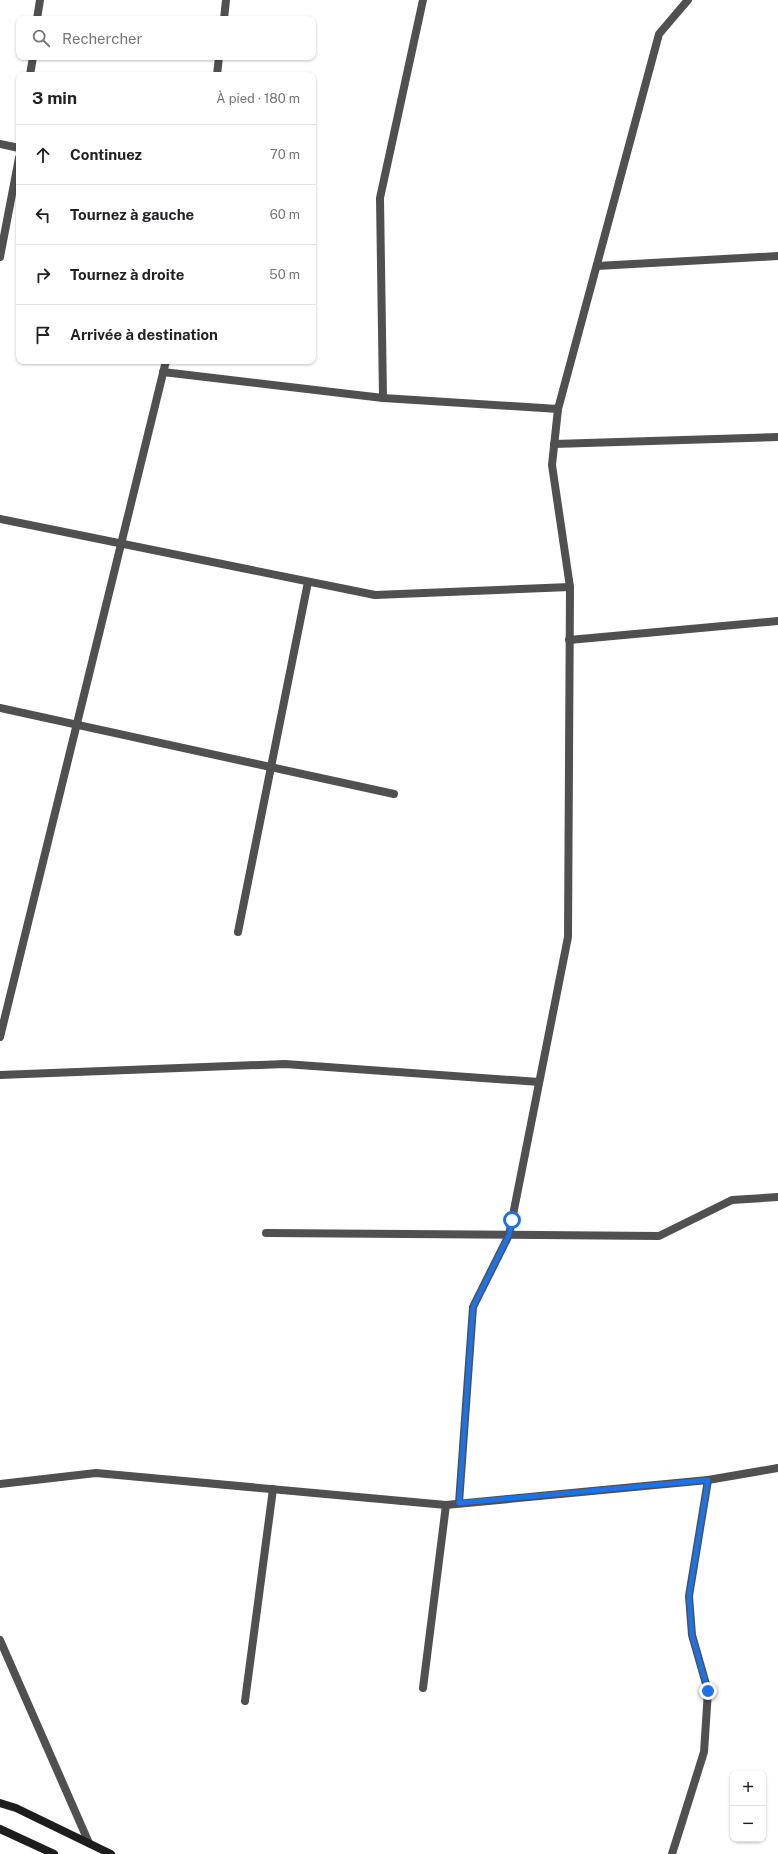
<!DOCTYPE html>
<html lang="fr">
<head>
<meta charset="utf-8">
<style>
	body { margin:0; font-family:"Public Sans",sans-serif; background:#f2f2f2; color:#202124 }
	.controls { position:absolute; right:12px; bottom:12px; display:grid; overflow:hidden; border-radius:8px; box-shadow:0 1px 3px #0004 }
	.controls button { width:36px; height:36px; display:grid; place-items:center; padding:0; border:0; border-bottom:1px solid #e0e0e0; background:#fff; color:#202124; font:20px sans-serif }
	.stop { position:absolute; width:12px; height:12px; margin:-9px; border:3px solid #1a73e8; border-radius:50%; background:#fff }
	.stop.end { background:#1a73e8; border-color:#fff; box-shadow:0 1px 4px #0008 }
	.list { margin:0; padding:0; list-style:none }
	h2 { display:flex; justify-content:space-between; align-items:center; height:52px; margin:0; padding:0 16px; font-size:17px }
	h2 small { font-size:13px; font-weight:400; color:#757577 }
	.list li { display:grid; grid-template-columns:26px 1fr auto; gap:12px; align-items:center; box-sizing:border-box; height:60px; padding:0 16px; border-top:1px solid #e0e0e0 }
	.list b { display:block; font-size:15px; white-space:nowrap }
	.list em { font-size:13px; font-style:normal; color:#757577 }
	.icon { flex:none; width:22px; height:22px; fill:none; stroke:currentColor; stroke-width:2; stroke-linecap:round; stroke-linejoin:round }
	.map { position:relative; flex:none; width:778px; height:1854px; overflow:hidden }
	.search { position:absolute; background:#fff; box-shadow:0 1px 3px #0004; left:16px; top:16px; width:300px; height:44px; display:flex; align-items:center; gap:10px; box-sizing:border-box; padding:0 14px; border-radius:8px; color:#757577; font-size:15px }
	.panel { position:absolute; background:#fff; box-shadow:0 1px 3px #0004; left:16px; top:72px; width:300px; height:292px; border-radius:8px }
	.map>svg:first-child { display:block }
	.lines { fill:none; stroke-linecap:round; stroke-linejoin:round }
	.street { stroke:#505050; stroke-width:8 }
	.secondary { stroke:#1d1d1d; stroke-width:8 }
	.route { stroke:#1a73e8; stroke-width:5 }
</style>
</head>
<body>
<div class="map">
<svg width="778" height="1854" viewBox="0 0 778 1854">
	<rect width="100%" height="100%" fill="#fff"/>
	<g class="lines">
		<g class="street">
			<polyline points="37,19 40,0"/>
			<polyline points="224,19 226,0"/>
			<polyline points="30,75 33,57"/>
			<polyline points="217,75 219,57"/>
			<polyline points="0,144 19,148"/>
			<polyline points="0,257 19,158"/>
			<polyline points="597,266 778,256"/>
			<polyline points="163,372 383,398 558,409"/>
			<polyline points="383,398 380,198 423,0"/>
			<polyline points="554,444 778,437"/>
			<polyline points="0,519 375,595 570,587"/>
			<polyline points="569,640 778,621"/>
			<polyline points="0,708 394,794"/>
			<polyline points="238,932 308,582"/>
			<polyline points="0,1037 166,361"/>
			<polyline points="0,1075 285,1064 539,1082"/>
			<polyline points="266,1233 659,1236 732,1200 778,1197"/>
			<polyline points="0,1484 96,1473 446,1505 708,1480 778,1468"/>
			<polyline points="459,1503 473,1307 509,1235 568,937 570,587 552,465 558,409 659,34 688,0"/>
			<polyline points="0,1640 89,1843"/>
			<polyline points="423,1688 446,1505"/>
			<polyline points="245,1701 273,1489"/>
			<polyline points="672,1854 704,1752 708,1691 692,1635 689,1596 708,1480"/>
		</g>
		<g class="secondary">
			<polyline points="0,1803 16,1808 111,1854"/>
			<polyline points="0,1829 54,1854"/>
		</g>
	</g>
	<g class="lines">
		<polyline class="route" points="512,1220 509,1235 473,1307 459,1503 708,1480 689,1596 692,1635 708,1691"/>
	</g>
</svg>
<div class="controls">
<button>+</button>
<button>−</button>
</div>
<div class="stop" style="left:512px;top:1220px"></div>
<div class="stop end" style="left:708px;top:1691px"></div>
<div class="search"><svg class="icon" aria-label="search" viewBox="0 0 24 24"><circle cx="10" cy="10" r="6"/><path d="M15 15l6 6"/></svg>Rechercher</div>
<section class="panel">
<h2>3 min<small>À pied · 180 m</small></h2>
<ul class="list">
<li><svg class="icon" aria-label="ahead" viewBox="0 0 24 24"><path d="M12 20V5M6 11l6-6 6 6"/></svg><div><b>Continuez</b></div><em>70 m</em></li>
<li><svg class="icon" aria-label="left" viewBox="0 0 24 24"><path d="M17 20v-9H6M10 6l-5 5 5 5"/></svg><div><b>Tournez à gauche</b></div><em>60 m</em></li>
<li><svg class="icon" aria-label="right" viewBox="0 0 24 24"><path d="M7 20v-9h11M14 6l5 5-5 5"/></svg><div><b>Tournez à droite</b></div><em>50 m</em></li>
<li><svg class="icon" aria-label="arrive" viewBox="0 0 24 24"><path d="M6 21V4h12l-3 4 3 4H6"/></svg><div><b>Arrivée à destination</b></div></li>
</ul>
</section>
</div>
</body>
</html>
